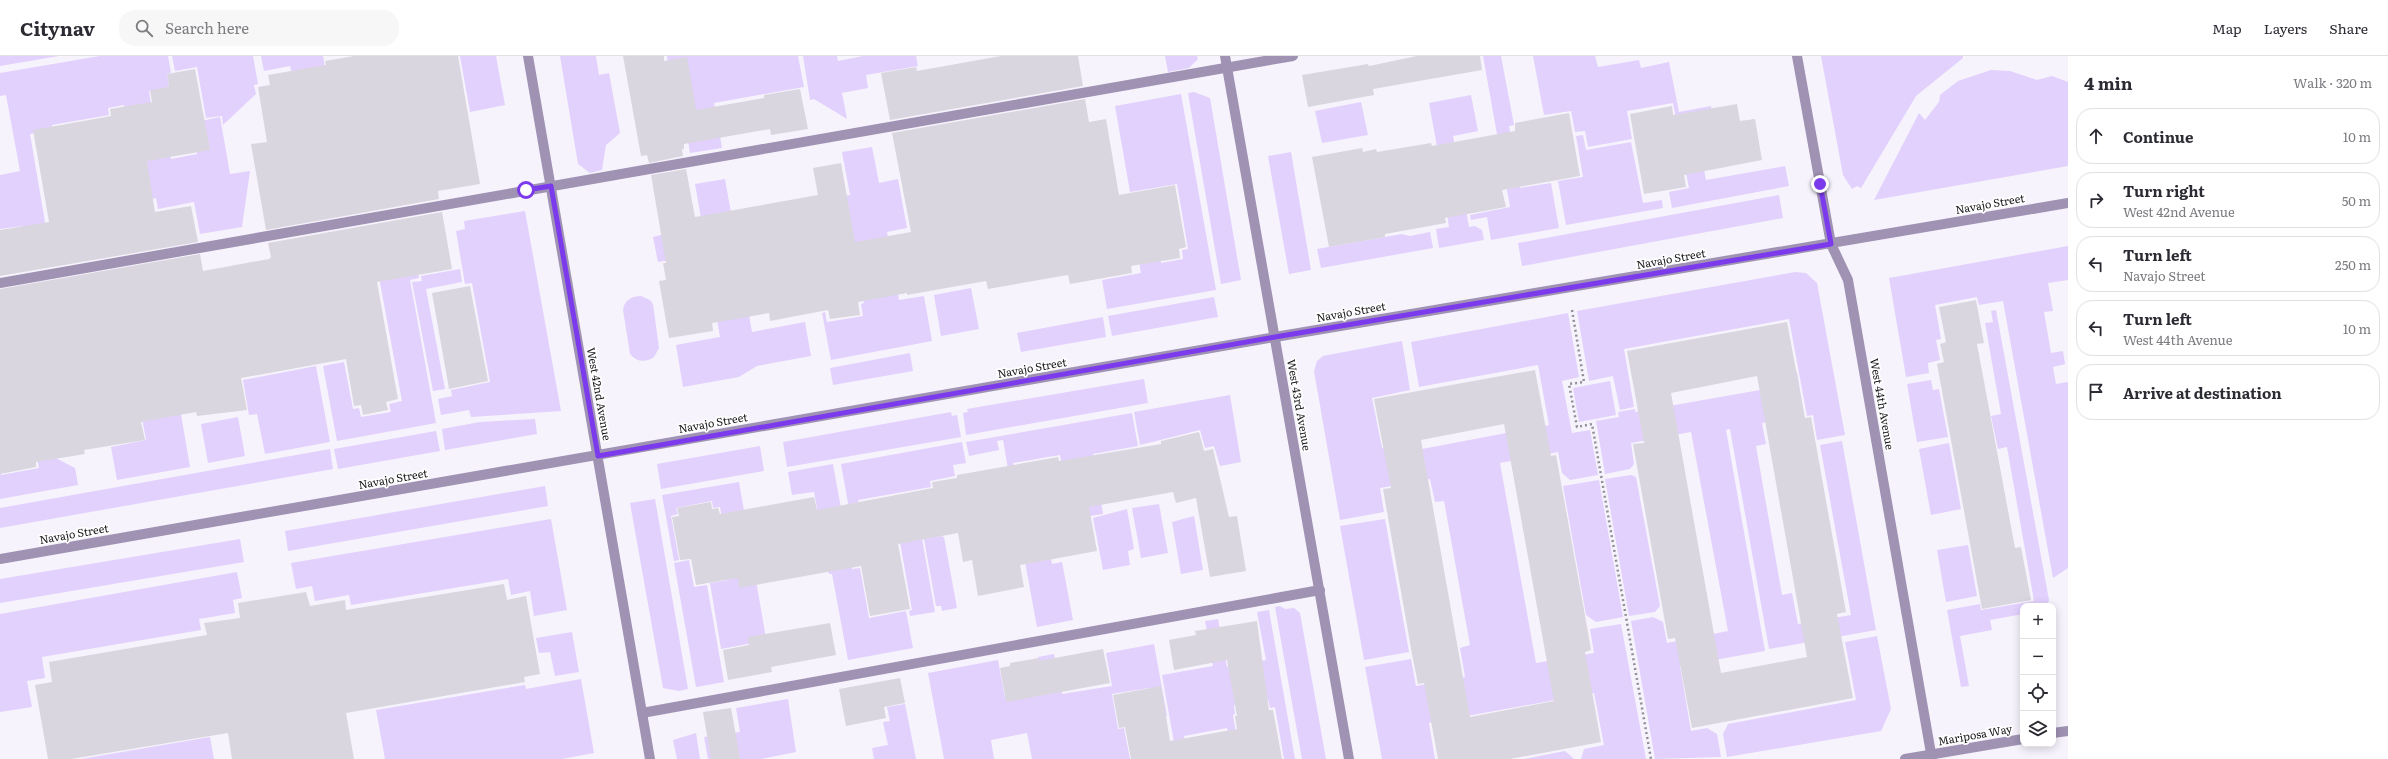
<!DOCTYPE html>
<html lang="en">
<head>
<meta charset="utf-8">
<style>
	body { margin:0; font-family:Literata,serif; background:#f7f7f7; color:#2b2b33 }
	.controls { position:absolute; right:12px; bottom:12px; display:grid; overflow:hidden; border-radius:8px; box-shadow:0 2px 10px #0003 }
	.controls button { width:36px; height:36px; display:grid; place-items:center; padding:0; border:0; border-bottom:1px solid #e1e1e2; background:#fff; color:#2b2b33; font:20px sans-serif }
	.stop { position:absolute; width:12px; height:12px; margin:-9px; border:3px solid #7c3aed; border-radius:50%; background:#fff }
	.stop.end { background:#7c3aed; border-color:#fff; box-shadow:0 1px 4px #0008 }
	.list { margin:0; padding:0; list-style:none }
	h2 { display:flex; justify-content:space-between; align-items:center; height:52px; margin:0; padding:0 16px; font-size:17px }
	h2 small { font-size:13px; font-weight:400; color:#7c7c81 }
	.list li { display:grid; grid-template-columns:26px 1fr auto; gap:12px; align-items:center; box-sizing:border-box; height:56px; margin:0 8px 8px; padding:0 8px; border:1px solid #e1e1e2; border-radius:16px }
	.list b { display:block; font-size:15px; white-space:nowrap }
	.list p { margin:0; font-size:13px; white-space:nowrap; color:#7c7c81 }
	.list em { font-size:13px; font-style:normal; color:#7c7c81 }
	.icon { flex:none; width:22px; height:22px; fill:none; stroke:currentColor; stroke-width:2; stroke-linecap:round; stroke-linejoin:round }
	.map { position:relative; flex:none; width:2068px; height:703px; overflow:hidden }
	header { display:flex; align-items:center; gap:24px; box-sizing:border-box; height:56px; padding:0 20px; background:#fff; border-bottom:1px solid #e1e1e2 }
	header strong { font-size:19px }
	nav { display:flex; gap:22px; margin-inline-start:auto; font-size:14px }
	.search { width:280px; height:36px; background:#f7f7f7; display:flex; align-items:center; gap:10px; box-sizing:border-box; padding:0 14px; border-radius:16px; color:#7c7c81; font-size:15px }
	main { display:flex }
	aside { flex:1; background:#fff }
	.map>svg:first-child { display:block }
	.green { fill:#e2d1fd }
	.building { fill:#dad6df; fill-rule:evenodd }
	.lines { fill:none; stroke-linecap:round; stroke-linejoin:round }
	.path { stroke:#929096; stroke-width:2.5; stroke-dasharray:2 3; stroke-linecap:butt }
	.service { stroke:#9f92b3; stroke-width:10 }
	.minor { stroke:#9f92b3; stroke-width:10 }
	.route { stroke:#7c3aed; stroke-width:5 }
	.labels { text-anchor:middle; stroke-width:3.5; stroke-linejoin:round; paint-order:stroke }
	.street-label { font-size:11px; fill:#18171a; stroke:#fff }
</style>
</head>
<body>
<header>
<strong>Citynav</strong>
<div class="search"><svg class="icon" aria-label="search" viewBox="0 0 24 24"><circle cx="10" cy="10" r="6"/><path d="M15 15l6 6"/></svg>Search here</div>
<nav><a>Map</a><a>Layers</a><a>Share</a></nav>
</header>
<main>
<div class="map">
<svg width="2068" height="703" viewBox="0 0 2068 703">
	<rect width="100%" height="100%" fill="#f6f3fc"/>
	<g class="green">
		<polygon points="0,0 59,0 0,10"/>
		<polygon points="100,0 168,0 171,17 167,18 169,31 149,35 157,85 125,55 124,49 108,52 109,59 52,69 52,74 30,78 46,172 24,176 23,170 0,173 0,119 20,115 6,39 0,40 0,17"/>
		<polygon points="172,0 253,0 258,28 254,29 256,38 223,69 222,60 206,62 197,11 175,15"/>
		<polygon points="261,0 323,0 335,69 293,22 290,10 264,15"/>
		<polygon points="460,0 496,0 505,49 470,56"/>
		<polygon points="560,0 596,0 599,19 609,17 620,77 606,89 602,114 590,117 578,108"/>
		<polygon points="667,0 798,0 804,31 714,47 722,92 690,97 682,48 675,49"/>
		<polygon points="803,0 837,0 838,5 863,0 916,0 918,10 866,19 868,32 842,37 847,63 814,43 810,44"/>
		<polygon points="1165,0 1197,0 1198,3 1189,12 1168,16"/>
		<polygon points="1483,0 1501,0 1514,69 1509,70 1520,132 1551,127 1559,172 1491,184 1487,161 1471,164 1470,159 1510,151"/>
		<polygon points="1533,0 1595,0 1598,11 1639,4 1641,12 1669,6 1679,56 1711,50 1714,66 1683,99 1673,47 1627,55 1632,83 1588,91 1585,75 1575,76 1571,55 1544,59"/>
		<polygon points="1821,0 1963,0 1963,2 1916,40 1861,132 1857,130 1852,133 1843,119"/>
		<polygon points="1991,14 2010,15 2037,24 2052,20 2068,26 2068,110 1874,144 1919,57 1925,64 1939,46 1940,39 1958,25"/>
		<polygon points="1194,36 1210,42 1241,224 1221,228 1188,37"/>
		<polygon points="1181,38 1216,234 1107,253 1102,224 1141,217 1127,139 1160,200 1161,207 1183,203 1182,194 1188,193 1177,128 1130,136 1115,50"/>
		<polygon points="1471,39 1478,75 1453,80 1469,171 1475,170 1482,174 1484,184 1439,192 1436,173 1449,171 1447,157 1449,156 1429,47"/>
		<polygon points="1361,46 1368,79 1322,87 1315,55"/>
		<polygon points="220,61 230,118 250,115 242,171 200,178 194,146 158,153 156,142 133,147 128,117 148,113 144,90 167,86 171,103 197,98 192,67"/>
		<polygon points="1583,79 1586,94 1631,86 1643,147 1662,144 1663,152 1566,169 1558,125 1583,121 1576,80"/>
		<polygon points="872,91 879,127 898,123 907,172 887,176 899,244 924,240 932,285 831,304 822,257 825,256 827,266 863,260 861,248 864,247 847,156 825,143 850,139 842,96"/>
		<polygon points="1291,96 1311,214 1289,218 1268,100"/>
		<polygon points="1701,98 1706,124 1785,110 1789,130 1672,152 1669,136 1689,132 1683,101"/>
		<polygon points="725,123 752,276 805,266 811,300 757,310 739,321 683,331 676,289 720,281 706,198 658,206 653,181 702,168 695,128"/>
		<polygon points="1779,139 1783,162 1522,210 1518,187"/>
		<polygon points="525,155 561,355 471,361 469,354 441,359 438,343 452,340 451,334 490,326 472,227 465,228 456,175 465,173 464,165"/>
		<polygon points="410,176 419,222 410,224 436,367 337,385 323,310 344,306 353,353 359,352 361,361 391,356 389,348 402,345 378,216"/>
		<polygon points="1430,176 1433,192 1321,212 1317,193 1402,178 1410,180"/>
		<polygon points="2068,190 2068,224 2048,227 2053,255 2044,256 2051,297 2063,295 2065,308 2053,311 2056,328 2068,326 2068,512 2053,522 2003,245 1979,249 1977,241 1935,249 1941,283 1936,284 1940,304 1928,307 1929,317 1906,321 1889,222"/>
		<polygon points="460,213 462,226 426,233 445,333 433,335 412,226 422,225 421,220"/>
		<polygon points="1795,216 1806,217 1817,227 1845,379 1817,384 1813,359 1807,360 1789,263 1624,293 1634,351 1620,354 1613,320 1589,325 1577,255"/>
		<polygon points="971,232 979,273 941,280 934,239"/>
		<path d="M641 240 650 244 653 248 659 292 654 301C645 307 637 306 630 298L623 254C624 245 631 240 641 240Z"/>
		<polygon points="1214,241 1218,261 1112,280 1108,260"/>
		<polygon points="1996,254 2049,544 2047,550 2023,550 2023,558 1990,564 1992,574 1960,580 1969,630 1961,631 1947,554 1980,548 1981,554 2034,545 2007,391 1998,393 1991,360 2001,358 1985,267 1993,266 1991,255"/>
		<polygon points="1568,257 1579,321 1562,325 1572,377 1590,374 1598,419 1570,424 1562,417 1558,396 1500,407 1536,607 1594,597 1590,573 1621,568 1646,703 1581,703 1584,693 1604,689 1594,637 1429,667 1435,703 1382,703 1365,611 1411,603 1416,630 1465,621 1460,592 1470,589 1444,445 1435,446 1430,423 1380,432 1384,456 1340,464 1314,315 1317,305 1323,300 1402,285 1410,334 1372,342 1382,392 1420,386 1422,393 1549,369 1538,309 1419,331 1411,286"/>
		<polygon points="164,259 190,411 117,424 111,391 146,384 129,290"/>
		<polygon points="1103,261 1106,281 1021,296 1017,277"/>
		<polygon points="910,297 913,315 833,329 830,312"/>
		<polygon points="316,310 330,386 265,398 257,358 249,359 243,324"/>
		<polygon points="1797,316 1804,359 1762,367 1766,388 1756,390 1782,539 1792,537 1798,568 1851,559 1820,389 1842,385 1876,574 1769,593 1730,373 1726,374 1765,595 1680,610 1691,675 1707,672 1717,678 1721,701 1655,703 1631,565 1653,561 1663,566 1667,587 1728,575 1691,376 1631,387 1634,408 1630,413 1605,418 1596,365 1619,361 1618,356 1635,353 1635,356 1760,334 1758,323"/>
		<polygon points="1144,323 1148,347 966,379 963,357 968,356 967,353"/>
		<polygon points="1931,324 1933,334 1939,333 1948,381 1917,386 1907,328"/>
		<polygon points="1610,325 1616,359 1579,366 1573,332"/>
		<polygon points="1230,339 1241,406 1220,410 1214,390 1205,392 1200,374 1140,389 1134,356"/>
		<polygon points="26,341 46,397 75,412 78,429 0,443 0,412 1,419 39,412"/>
		<polygon points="951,356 952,360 957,359 961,381 787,411 783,386"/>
		<polygon points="1132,357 1138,390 1093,398 1103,458 1071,463 1060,399 1013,407 1024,476 1019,477 1003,384 997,385 999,394 969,400 966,386"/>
		<polygon points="238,361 245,400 208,407 201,368"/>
		<polygon points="535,363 537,378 445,394 442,373 480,366"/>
		<polygon points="436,375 440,395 338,413 334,393"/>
		<polygon points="962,386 966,407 953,409 955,420 930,425 931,431 858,444 864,479 854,481 841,408"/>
		<polygon points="1949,387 1961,453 1931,459 1919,393"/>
		<polygon points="760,390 764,415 661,433 657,408"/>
		<polygon points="330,393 333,413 0,472 0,452"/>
		<polygon points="833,408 852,513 860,512 869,562 906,555 913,592 848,604 832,518 829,518 814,436 792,439 788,416"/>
		<polygon points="1631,419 1636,421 1660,550 1655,556 1629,560 1605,423"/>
		<polygon points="1599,424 1623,561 1596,566 1586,559 1563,430"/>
		<polygon points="739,426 767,588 759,586 721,593 710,527 728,524 723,499 728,498 720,451 713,452 712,445 676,452 678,458 671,460 679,504 674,505 662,439"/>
		<polygon points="545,430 548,450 288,495 285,475"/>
		<polygon points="655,443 688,633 679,635 663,632 630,447"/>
		<polygon points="1159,448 1168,497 1141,502 1132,452"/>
		<polygon points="1127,453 1134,493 1128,495 1130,509 1103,514 1093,462"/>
		<polygon points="1194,460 1203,514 1181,518 1172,466"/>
		<polygon points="551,463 567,554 534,560 530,535 511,539 508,523 351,549 349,539 315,545 312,530 296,533 291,507"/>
		<polygon points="1385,463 1409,596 1364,604 1340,470"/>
		<polygon points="1020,479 1047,482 1052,508 1062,506 1073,564 1037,571"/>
		<polygon points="941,480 944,481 957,552 942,555 941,550 936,550 924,483"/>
		<polygon points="240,483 244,506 0,547 0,523"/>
		<polygon points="922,483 935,556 910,560 909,555 912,554 900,486"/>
		<polygon points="1968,489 1977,540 1946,546 1937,494"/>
		<polygon points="689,504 694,531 707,529 724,626 696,631 674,507"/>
		<polygon points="237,516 242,542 233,544 235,557 199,563 201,574 42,601 45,622 27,625 32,651 0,656 0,558"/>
		<polygon points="1280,550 1285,553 1294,552 1300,557 1326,703 1302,703 1275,551"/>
		<polygon points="1269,554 1295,703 1284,703 1275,651 1270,652 1268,643 1234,649 1235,658 1233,659 1240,703 1233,703 1227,672 1184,680 1188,703 1177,703 1162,619 1213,610 1205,565 1218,563 1227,611 1266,604 1257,556"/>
		<polygon points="572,576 579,616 555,620 550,596 539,597 536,582"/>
		<polygon points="1877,580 1891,653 1881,675 1727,701 1723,678 1728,668 1856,644 1845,586"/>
		<polygon points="1154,588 1167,660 1154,662 1149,632 1112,638 1118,673 1124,672 1130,703 1032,703 1027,677 991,684 994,703 944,703 928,617 998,604 1005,642 1045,635 1038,601 1054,598 1062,638 1112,630 1106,597"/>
		<polygon points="581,623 594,697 562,703 385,703 376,654 525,629 526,633"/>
		<polygon points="788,643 796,696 761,703 708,703 704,681 740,676 736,652"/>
		<polygon points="905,648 916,703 874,703 872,692 888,689 883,666 890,665 887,651"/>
		<polygon points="696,677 700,703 677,703 673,684"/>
		<polygon points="210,681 214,703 81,703"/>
		<polygon points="1565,695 1574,703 1524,703"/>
	</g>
	<g class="building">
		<polygon points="354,0 458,0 480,128 438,135 439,143 266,174 251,88 267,86 258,31 270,29 268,19 326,9 325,5"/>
		<polygon points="623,0 664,0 664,5 687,1 696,54 764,42 764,39 800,33 808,73 771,79 770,73 684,88 684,93 682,93 683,100 649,107 647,99 641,100"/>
		<polygon points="1001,0 1078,0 1083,30 890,64 881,17 916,11 917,15"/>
		<polygon points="1417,0 1480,0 1482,14 1373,33 1374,39 1308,51 1302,19 1368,8 1369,10"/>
		<polygon points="195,13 210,94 147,105 155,156 191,150 198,186 0,220 0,174 49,166 33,74 111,60 110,53 152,46 150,34 169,31 167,18"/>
		<polygon points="1085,43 1089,66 1106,63 1119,139 1175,129 1186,191 1179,193 1180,202 1131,210 1132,217 1070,228 1068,219 988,233 986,225 907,239 907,237 858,246 860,259 830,263 828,254 770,265 769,257 712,267 713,275 669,282 659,225 666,224 663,207 666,207 651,119 686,113 695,161 818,139 813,112 841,107 855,186 911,176 892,77"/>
		<polygon points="1737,48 1740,65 1755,63 1762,104 1684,119 1686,131 1644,138 1630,58 1672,50 1673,59"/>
		<polygon points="1569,57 1580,120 1502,134 1506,151 1445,162 1446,167 1385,178 1385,181 1329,191 1312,101 1362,92 1363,96 1376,93 1377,96 1431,87 1432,90 1515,75 1515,67"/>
		<polygon points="442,156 452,213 377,226 398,343 386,346 388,354 363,359 361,349 354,350 346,303 241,322 247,354 197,360 196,356 141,366 145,384 84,394 85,398 36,406 36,411 0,418 0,233 200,198 203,215 269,203 271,201 268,187"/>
		<polygon points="470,230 488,325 449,333 432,237"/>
		<polygon points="1976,244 1984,287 1977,288 2015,492 2021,491 2031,544 1982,553 1937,308 1944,306 1940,288 1946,286 1939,251"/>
		<path d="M1787 266 1805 362 1811 361 1846 556 1837 558 1853 642 1692 672 1675 582 1668 583 1633 388 1644 387 1627 295ZM1757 320 1807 601 1721 617 1671 337Z"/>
		<path d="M1535 314 1551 400 1556 399 1588 576 1591 594 1585 596 1601 686 1510 703H1438L1424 627 1418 628 1412 598 1383 433 1391 432 1374 343ZM1504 368 1554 645 1470 661 1421 384Z"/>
		<polygon points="1199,376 1204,395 1213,393 1229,461 1237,460 1246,515 1210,521 1196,442 1176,447 1173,436 1089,451 1097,495 1020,509 1024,531 978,540 972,504 963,506 958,477 898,488 910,553 870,560 861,510 739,532 738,522 696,529 691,503 680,504 672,461 679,460 677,452 711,446 712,453 718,452 720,458 814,441 817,454 933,432 932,426 957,422 957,419 1058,401 1059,405 1161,388 1161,385"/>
		<polygon points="504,528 507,544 526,540 540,618 524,621 525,626 346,657 354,703 232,703 228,677 71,703 48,703 35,629 52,626 49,606 207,579 204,567 240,562 238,547 306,536 310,550 345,544 346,554"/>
		<polygon points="1257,565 1269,654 1273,654 1282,703 1131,703 1125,671 1119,672 1113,639 1161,630 1170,685 1237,673 1235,660 1237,660 1227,604 1174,614 1169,584 1196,579 1195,575"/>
		<polygon points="830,567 836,599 771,611 772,616 728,624 723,594 749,589 748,581"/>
		<polygon points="1103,593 1110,627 1006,646 1000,612 1010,610 1010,607 1039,602 1039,605"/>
		<polygon points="900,622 905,647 884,651 886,662 846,670 839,633"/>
		<polygon points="731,652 740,703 711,703 703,656"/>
	</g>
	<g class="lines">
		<polyline class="path" points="1572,254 1584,326 1569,328 1577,371 1592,368 1651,703"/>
		<g class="service">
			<polyline points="0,227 1293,0"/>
			<polyline points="642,657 1320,534"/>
		</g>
		<g class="minor">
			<polyline points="528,0 650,703"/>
			<polyline points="1225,0 1349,703"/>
			<polyline points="1797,0 1831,188 1848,224 1932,703"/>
			<polyline points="0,503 1275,281 2068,147"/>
			<polyline points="2053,677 2068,675"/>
			<polyline points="1905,703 2023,683"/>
		</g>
	</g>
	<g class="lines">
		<polyline class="route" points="526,134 551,130 598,400 1275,281 1831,188 1820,128"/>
	</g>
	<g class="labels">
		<g class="street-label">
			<text transform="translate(1990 148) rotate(-10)" y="4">Navajo Street</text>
			<text transform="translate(1671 203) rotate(-10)" y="4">Navajo Street</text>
			<text transform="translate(1351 256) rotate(-10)" y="4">Navajo Street</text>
			<text transform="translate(1032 312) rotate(-10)" y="4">Navajo Street</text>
			<text transform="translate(599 338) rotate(80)" y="4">West 42nd Avenue</text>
			<text transform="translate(1882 348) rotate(80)" y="4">West 44th Avenue</text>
			<text transform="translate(1299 349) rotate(80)" y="4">West 43rd Avenue</text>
			<text transform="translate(713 367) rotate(-10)" y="4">Navajo Street</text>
			<text transform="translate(393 423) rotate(-10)" y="4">Navajo Street</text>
			<text transform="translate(74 478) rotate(-10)" y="4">Navajo Street</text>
			<text transform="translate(1975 679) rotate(-10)" y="4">Mariposa Way</text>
		</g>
	</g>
</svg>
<div class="controls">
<button>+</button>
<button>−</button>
<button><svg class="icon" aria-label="locate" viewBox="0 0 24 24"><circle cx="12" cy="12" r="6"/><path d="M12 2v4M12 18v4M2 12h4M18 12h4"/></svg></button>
<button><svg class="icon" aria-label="layers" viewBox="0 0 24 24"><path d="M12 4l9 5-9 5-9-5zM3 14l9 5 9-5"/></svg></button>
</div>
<div class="stop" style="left:526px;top:134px"></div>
<div class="stop end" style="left:1820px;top:128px"></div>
</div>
<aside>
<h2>4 min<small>Walk · 320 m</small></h2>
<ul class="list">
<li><svg class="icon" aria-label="ahead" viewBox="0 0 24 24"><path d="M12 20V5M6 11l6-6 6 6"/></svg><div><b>Continue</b></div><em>10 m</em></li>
<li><svg class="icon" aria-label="right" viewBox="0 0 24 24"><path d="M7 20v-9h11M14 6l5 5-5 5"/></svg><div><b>Turn right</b><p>West 42nd Avenue</p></div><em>50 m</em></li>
<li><svg class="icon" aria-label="left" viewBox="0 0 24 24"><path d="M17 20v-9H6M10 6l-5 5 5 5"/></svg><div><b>Turn left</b><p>Navajo Street</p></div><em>250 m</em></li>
<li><svg class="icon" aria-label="left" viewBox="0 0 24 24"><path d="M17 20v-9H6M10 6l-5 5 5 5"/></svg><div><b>Turn left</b><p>West 44th Avenue</p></div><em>10 m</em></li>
<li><svg class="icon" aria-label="arrive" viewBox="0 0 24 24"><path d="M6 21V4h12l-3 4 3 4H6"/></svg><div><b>Arrive at destination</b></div></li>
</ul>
</aside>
</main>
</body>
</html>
